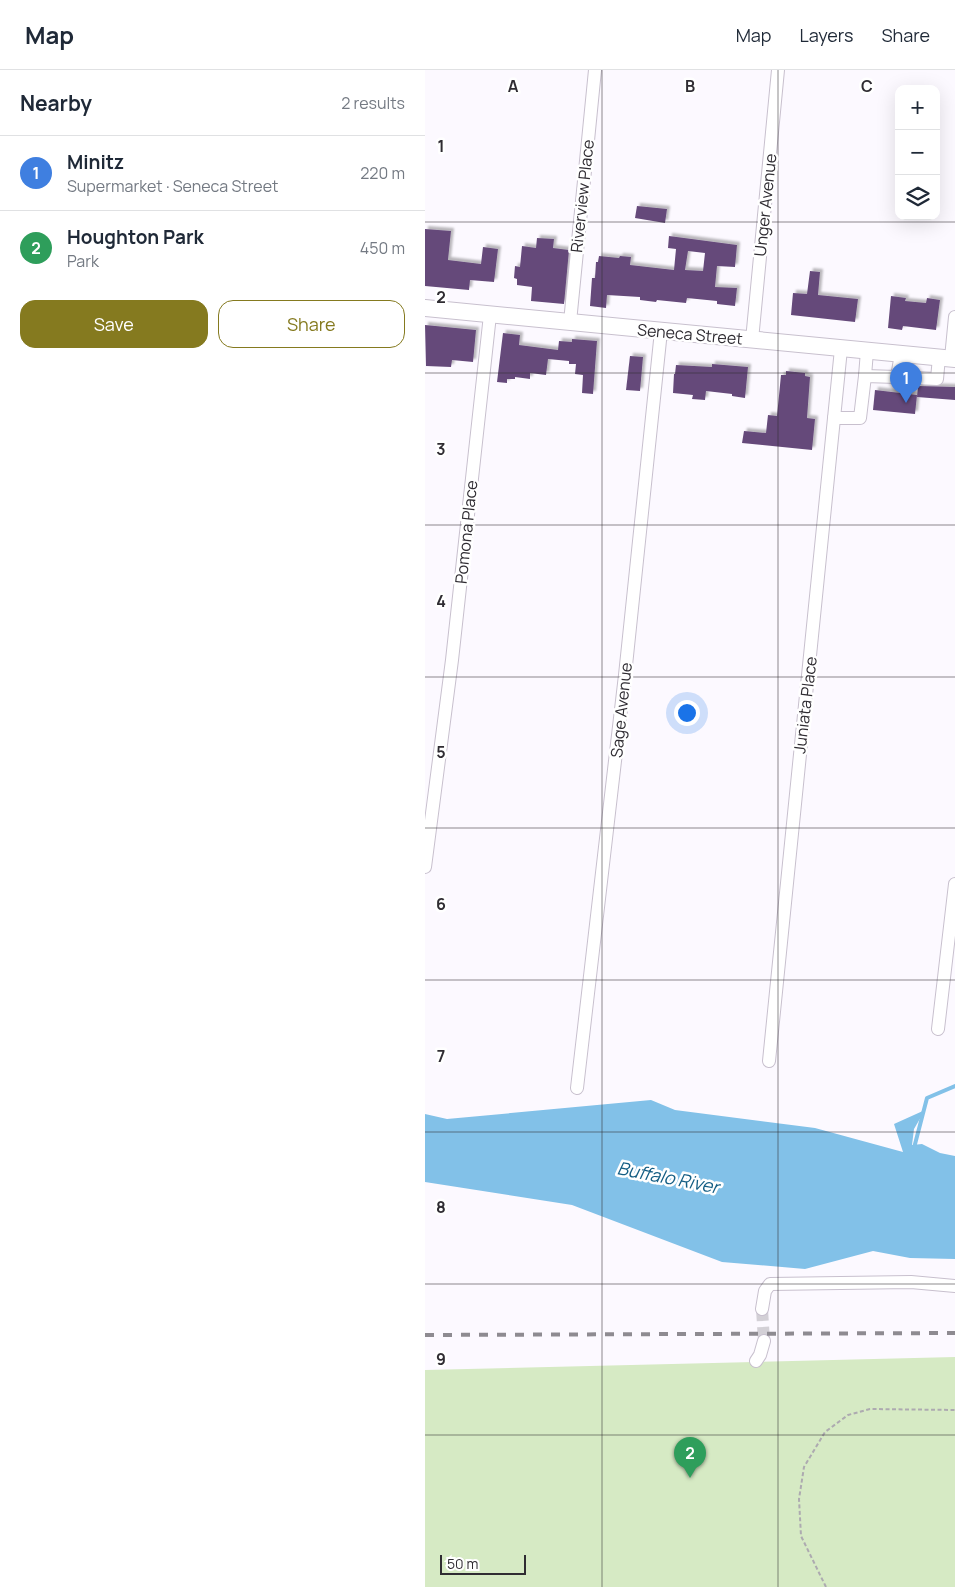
<!DOCTYPE html>
<html lang="en">
<head>
<meta charset="utf-8">
<style>
	body { margin:0; font-family:Manrope,sans-serif; background:#f2f2f3; color:#1f2937 }
	.controls { position:absolute; right:15px; top:15px; display:grid; overflow:hidden; border-radius:10px; box-shadow:0 5px 20px #0002 }
	.controls button { width:45px; height:45px; display:grid; place-items:center; padding:0; border:0; border-bottom:1px solid #e0e1e3; background:#fff; color:#1f2937; font:25px sans-serif }
	.scale { position:absolute; left:15px; bottom:12px; width:86px; box-sizing:border-box; padding-left:5px; border:2px solid #2f2c32; border-top:0; font-size:14px; line-height:18px; white-space:nowrap; color:#2f2c32; -webkit-text-stroke:4px #fff; paint-order:stroke }
	.you { position:absolute; left:261px; top:642px; width:18px; height:18px; margin:-12px; border:4px solid #fff; border-radius:50%; background:#1a73e8; box-shadow:0 0 0 8px #1a73e833 }
	.badge { display:grid; place-items:center; width:32px; height:32px; border-radius:50%; background:#857a1f; color:#fff; font-size:16px; font-weight:700 }
	.pin { position:absolute; translate:-50% -41px; filter:drop-shadow(0 1px 2px #0008) }
	.pin::after { content:''; position:absolute; top:26px; width:18px; height:15px; background:inherit; clip-path:polygon(0 0,100% 0,50% 100%) }
	.list { margin:0; padding:0; list-style:none }
	h2 { display:flex; justify-content:space-between; align-items:center; height:65px; margin:0; padding:0 20px; font-size:21px }
	h2 small { font-size:16px; font-weight:400; color:#747a83 }
	.list li { display:grid; grid-template-columns:32px 1fr auto; gap:15px; align-items:center; box-sizing:border-box; height:75px; padding:0 20px; border-top:1px solid #e0e1e3 }
	.list b { display:block; font-size:19px; white-space:nowrap }
	.list p { margin:0; font-size:16px; white-space:nowrap; color:#747a83 }
	.list em { font-size:16px; font-style:normal; color:#747a83 }
	.actions { display:flex; gap:10px; padding:15px 20px }
	.actions a { flex:1; padding:11px 0; border:1px solid #857a1f; border-radius:15px; text-align:center; font-size:18px; color:#857a1f }
	.actions .main { background:#857a1f; color:#fff }
	.icon { flex:none; width:28px; height:28px; fill:none; stroke:currentColor; stroke-width:2; stroke-linecap:round; stroke-linejoin:round }
	.map { position:relative; flex:none; width:530px; height:1517px; overflow:hidden }
	header { display:flex; align-items:center; gap:30px; box-sizing:border-box; height:70px; padding:0 25px; background:#fff; border-bottom:1px solid #e0e1e3 }
	header strong { font-size:24px }
	nav { display:flex; gap:28px; margin-inline-start:auto; font-size:18px }
	main { display:flex }
	aside { flex:1; background:#fff }
	.map>svg:first-child { display:block }
	.green { fill:#d6eac4 }
	.water { fill:#82c1e8 }
	.lines { fill:none; stroke-linecap:round; stroke-linejoin:round }
	.stream { stroke:#82c1e8; stroke-width:4 }
	.building { fill:#65497a; fill-rule:evenodd; filter:url(#shadow) }
	.minor-tunnel { stroke:#d3d0d6; stroke-width:12; stroke-dasharray:12 6; stroke-linecap:butt }
	.minor-casing { stroke:#c8c0ce; stroke-width:14 }
	.major-casing { stroke:#c8c0ce; stroke-width:18 }
	.path { stroke:#adaab0; stroke-width:2; stroke-dasharray:4 2.5; stroke-linecap:butt }
	.minor { stroke:#fff; stroke-width:12 }
	.major { stroke:#fff; stroke-width:16 }
	.rail { stroke:#8e8b91; stroke-width:4; stroke-dasharray:9 9; stroke-linecap:butt }
	.grid { fill:none; stroke:#2f2c32; stroke-width:1; stroke-opacity:0.55 }
	.labels { text-anchor:middle; stroke-width:5; stroke-linejoin:round; paint-order:stroke }
	.street-label { font-size:16px; fill:#2f2c32; stroke:#fff }
	.water-label { font-size:18px; font-style:italic; fill:#145e84; stroke:#fff }
	.grid-label { font-size:16px; text-anchor:middle; font-weight:bold; fill:#2f2c32; stroke:#fff; stroke-width:5; stroke-linejoin:round; paint-order:stroke }
</style>
</head>
<body>
<header>
<strong>Map</strong>
<nav><a>Map</a><a>Layers</a><a>Share</a></nav>
</header>
<main>
<aside>
<h2>Nearby<small>2 results</small></h2>
<ul class="list">
<li><span class="badge" style="background:#3f7fe0">1</span><div><b>Minitz</b><p>Supermarket · Seneca Street</p></div><em>220 m</em></li>
<li><span class="badge" style="background:#2e9e5b">2</span><div><b>Houghton Park</b><p>Park</p></div><em>450 m</em></li>
</ul>
<div class="actions"><a class="main">Save</a><a>Share</a></div>
</aside>
<div class="map">
<svg width="530" height="1517" viewBox="0 0 530 1517">
	<defs>
		<filter id="shadow"><feDropShadow dx="3" dy="-3" stdDeviation="1" flood-color="#0004"/></filter>
	</defs>
	<rect width="100%" height="100%" fill="#fcf9ff"/>
	<polygon class="green" points="530,1287 530,1517 0,1517 0,1300"/>
	<polygon class="water" points="226,1030 250,1040 390,1058 478,1082 469,1054 500,1040 489,1059 487,1075 497,1074 515,1083 530,1086 530,1189 485,1188 448,1181 380,1199 297,1192 147,1135 0,1112 0,1044 22,1049"/>
	<g class="lines">
		<polyline class="stream" points="489,1078 502,1028 530,1016"/>
	</g>
	<g class="building">
		<polygon points="212,136 242,139 240,153 210,148"/>
		<polygon points="0,159 26,161 23,190 56,194 58,177 73,179 69,212 45,210 44,220 0,216"/>
		<path d="M244 166 312 175 310 197 292 196 290 217 312 218 310 236 292 234V231L262 228 261 233 232 230 231 232 215 230V227L182 225 181 238 165 236 167 208H170L171 192H173L174 186 194 188 195 186 206 187 205 195 249 200 251 179 243 178ZM263 181 280 183 278 201 260 200Z"/>
		<polygon points="112,168 129,169 128,178 144,180 139,234 106,231 107,217 92,215 92,209 89,208 90,196 95,197 97,176 111,178"/>
		<polygon points="385,201 395,202 393,225 433,229 430,252 366,245 368,223 382,224"/>
		<polygon points="466,226 481,228 480,231 501,233 502,228 515,230 511,260 478,256 477,260 463,258"/>
		<polygon points="0,255 51,260 48,292 27,290 26,297 1,296"/>
		<polygon points="78,263 95,265 94,275 133,280 134,271 147,272 147,269 172,271 168,324 157,323 158,305 150,304 151,294 144,294 144,291 123,289 121,305 105,303 105,309 90,307 90,309 82,309 82,313 72,312"/>
		<polygon points="205,286 218,287 215,321 201,320"/>
		<polygon points="287,294 323,297 320,328 307,326 307,324 281,321 280,330 267,329 268,325 248,323 249,304 250,304 251,295 287,297"/>
		<polygon points="361,301 380,303 380,306 385,307 382,348 390,349 387,380 317,373 319,361 341,363 343,345 352,346 356,305 361,305"/>
		<polygon points="493,316 530,317 530,330 492,327"/>
		<polygon points="450,320 492,325 490,344 448,340"/>
	</g>
	<g class="lines">
		<polyline class="minor-tunnel" points="337,1239 339,1271"/>
		<g class="minor-casing">
			<g id="minor">
				<polyline points="145,252 170,0"/>
				<polyline points="327,270 353,0"/>
				<polyline points="526,288 530,247"/>
				<polyline points="440,306 442,281"/>
				<polyline points="472,307 512,309 514,287"/>
				<polyline points="409,348 435,348 440,306 472,307 476,284"/>
				<polyline points="0,797 27,590 65,245"/>
				<polyline points="513,959 530,814"/>
				<path d="M344 991C367 754 393 517 416 279"/>
				<polyline points="152,1018 200,605 236,261"/>
				<polyline points="337,1239 340,1221 345,1214 486,1212 530,1216"/>
				<polyline points="331,1291 335,1285 339,1271"/>
			</g>
		</g>
		<g class="major-casing">
			<polyline id="major" points="0,238 530,289"/>
		</g>
		<polyline class="path" points="401,1517 376,1466 374,1429 379,1397 400,1362 423,1345 445,1339 530,1340"/>
		<use href="#minor" class="minor"/>
		<use href="#major" class="major"/>
		<polyline class="rail" points="0,1265 530,1263"/>
	</g>
	<path class="grid" d="M177 0V1517M353 0V1517M0 152H530M0 303H530M0 455H530M0 607H530M0 758H530M0 910H530M0 1062H530M0 1214H530M0 1365H530"/>
	<g class="labels">
		<g class="street-label">
			<text transform="translate(157 126) rotate(-84)" y="6">Riverview Place</text>
			<text transform="translate(340 135) rotate(-84)" y="6">Unger Avenue</text>
			<text transform="translate(265 264) rotate(5)" y="6">Seneca Street</text>
			<text transform="translate(41 462) rotate(-84)" y="6">Pomona Place</text>
			<text transform="translate(380 635) rotate(-83)" y="6">Juniata Place</text>
			<text transform="translate(196 640) rotate(-84)" y="6">Sage Avenue</text>
		</g>
		<g class="water-label">
			<text transform="translate(243 1108) rotate(11)" y="6">Buffalo River</text>
		</g>
	</g>
	<g class="grid-label">
		<text x="88" y="22">A</text>
		<text x="265" y="22">B</text>
		<text x="442" y="22">C</text>
		<text x="16" y="82">1</text>
		<text x="16" y="233">2</text>
		<text x="16" y="385">3</text>
		<text x="16" y="537">4</text>
		<text x="16" y="688">5</text>
		<text x="16" y="840">6</text>
		<text x="16" y="992">7</text>
		<text x="16" y="1143">8</text>
		<text x="16" y="1295">9</text>
	</g>
</svg>
<div class="controls">
<button>+</button>
<button>−</button>
<button><svg class="icon" aria-label="layers" viewBox="0 0 24 24"><path d="M12 4l9 5-9 5-9-5zM3 14l9 5 9-5"/></svg></button>
</div>
<div class="scale">50 m</div>
<div class="you"></div>
<div class="pin badge" style="left:481px;top:333px;background:#3f7fe0">1</div>
<div class="pin badge" style="left:265px;top:1408px;background:#2e9e5b">2</div>
</div>
</main>
</body>
</html>
